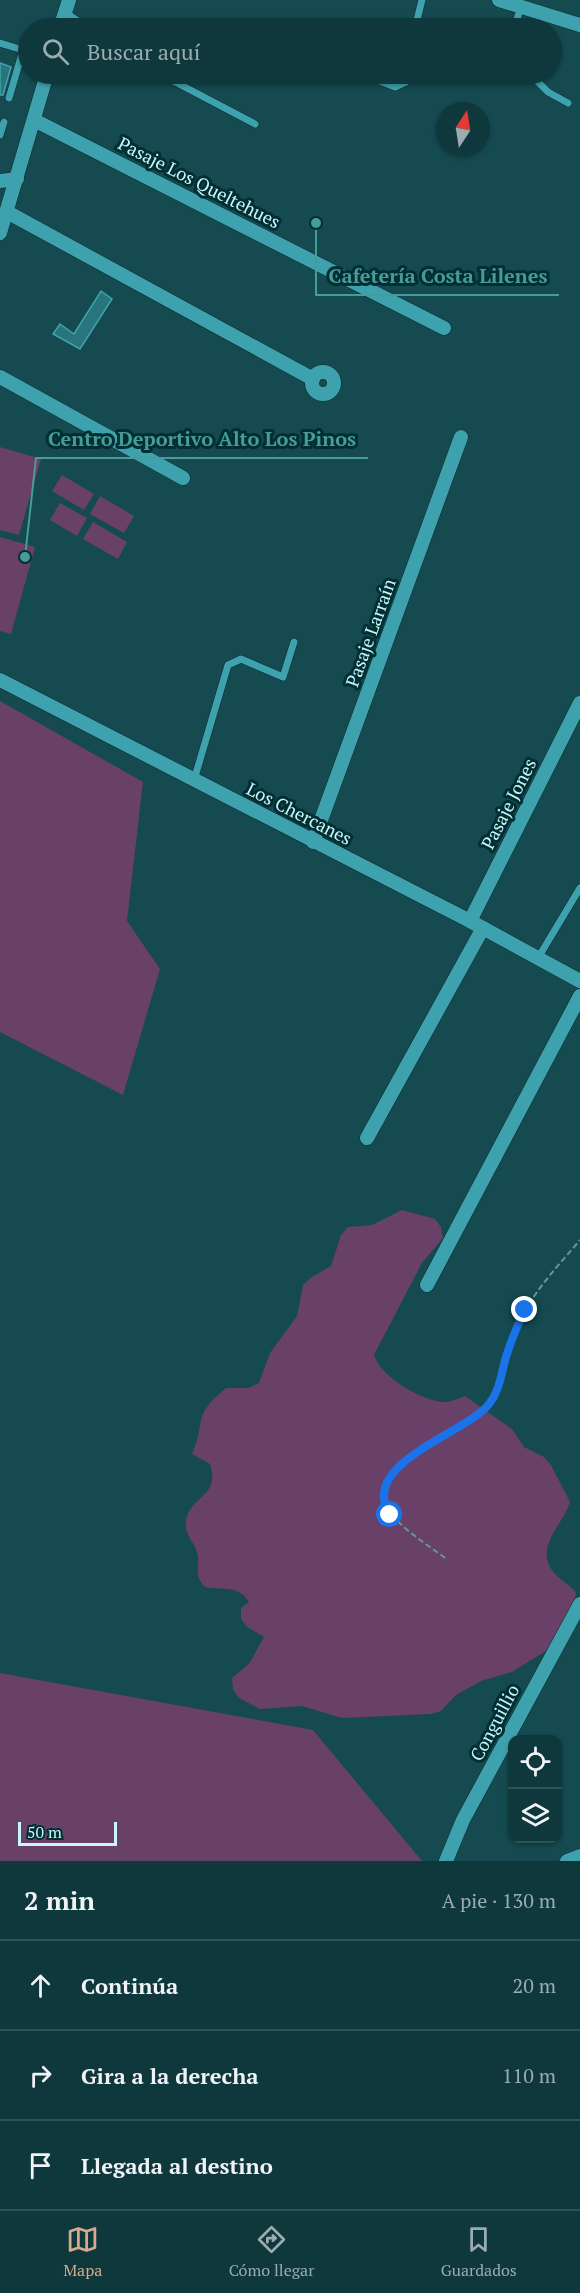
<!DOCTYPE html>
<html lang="es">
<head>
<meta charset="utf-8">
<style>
	body { margin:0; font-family:"PT Serif",serif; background:#183f43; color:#f1f3f6 }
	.controls { position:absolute; right:18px; bottom:18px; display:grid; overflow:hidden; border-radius:12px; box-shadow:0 2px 4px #0004 }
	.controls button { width:54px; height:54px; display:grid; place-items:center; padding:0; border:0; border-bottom:2px solid #2f5256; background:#0f383c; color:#f1f3f6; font:30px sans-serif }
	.compass { position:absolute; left:436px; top:102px; width:54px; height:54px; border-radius:50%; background:#0f383c; box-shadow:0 2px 4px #0004; rotate:12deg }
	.scale { position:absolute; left:18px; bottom:15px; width:99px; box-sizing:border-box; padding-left:6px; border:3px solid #c9f6fb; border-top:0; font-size:16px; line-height:21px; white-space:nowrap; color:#c9f6fb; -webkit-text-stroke:4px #022f33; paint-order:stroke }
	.stop { position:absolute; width:18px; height:18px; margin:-14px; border:4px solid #1a73e8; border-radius:50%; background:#fff }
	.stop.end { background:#1a73e8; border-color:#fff; box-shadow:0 2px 6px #0008 }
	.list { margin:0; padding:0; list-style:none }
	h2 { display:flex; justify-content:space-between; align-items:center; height:78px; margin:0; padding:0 24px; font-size:26px }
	h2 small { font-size:20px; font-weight:400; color:#9bacaf }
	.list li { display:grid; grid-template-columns:39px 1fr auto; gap:18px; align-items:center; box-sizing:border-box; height:90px; padding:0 24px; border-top:2px solid #2f5256 }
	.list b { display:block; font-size:22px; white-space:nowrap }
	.list em { font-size:20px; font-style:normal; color:#9bacaf }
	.icon { flex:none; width:33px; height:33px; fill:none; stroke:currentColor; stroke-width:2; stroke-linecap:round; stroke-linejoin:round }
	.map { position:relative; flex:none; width:580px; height:1861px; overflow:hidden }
	.search { position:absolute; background:#0f383c; box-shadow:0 2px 4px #0004; left:18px; right:18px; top:18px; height:66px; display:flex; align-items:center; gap:15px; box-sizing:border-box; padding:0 21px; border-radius:33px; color:#9bacaf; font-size:22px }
	.sheet { height:348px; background:#0f383c }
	nav { display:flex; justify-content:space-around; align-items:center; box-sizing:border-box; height:84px; border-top:2px solid #2f5256; background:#0f383c; font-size:16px; color:#9bacaf }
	nav a { display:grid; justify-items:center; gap:3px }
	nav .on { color:#d6ab8b }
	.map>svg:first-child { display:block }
	.green { fill:#684068 }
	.building { fill:#29757e; stroke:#40a3af; stroke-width:1.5 }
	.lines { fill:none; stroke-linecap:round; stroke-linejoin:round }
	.lane-casing { stroke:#0e2d31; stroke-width:8 }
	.street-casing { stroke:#0e2d31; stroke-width:15 }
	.path { stroke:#64969b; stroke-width:2; stroke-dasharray:6 3; stroke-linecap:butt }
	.lane { stroke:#3ea2ae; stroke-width:7 }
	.street { stroke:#3ea2ae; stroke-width:14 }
	.route { stroke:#1a73e8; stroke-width:8 }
	.labels { text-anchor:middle; stroke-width:6; stroke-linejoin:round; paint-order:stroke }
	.street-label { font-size:18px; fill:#c9f6fb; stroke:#022f33 }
	.leader { fill:none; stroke:#479c98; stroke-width:2 }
	.callout-dot { fill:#479c98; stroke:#022f33; stroke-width:2 }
	.callout-label { font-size:20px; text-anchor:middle; font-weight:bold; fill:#479c98; stroke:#022f33; stroke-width:6; stroke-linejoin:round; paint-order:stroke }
</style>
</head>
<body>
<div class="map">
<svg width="580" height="1861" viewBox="0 0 580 1861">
	<rect width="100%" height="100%" fill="#144a50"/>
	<g class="green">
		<polygon points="0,447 41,459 19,535 0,530"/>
		<polygon points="62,475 94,494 84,510 52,491"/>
		<polygon points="100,496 134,516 124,533 90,514"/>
		<polygon points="60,503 87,518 77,536 50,520"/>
		<polygon points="93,522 127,542 118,559 83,539"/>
		<polygon points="0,537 35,547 11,634 0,631"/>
		<polygon points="0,701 143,782 127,921 160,969 123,1095 0,1032"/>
		<path d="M402 1210 435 1219 441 1227 443 1238 422 1263 374 1355C381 1377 419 1399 442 1402 449 1403 459 1398 465 1396L512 1429 524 1447 544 1457 551 1465 570 1502C564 1524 535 1545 552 1570 558 1579 569 1584 576 1592L573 1613 549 1649 512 1672 481 1681 456 1695 441 1711 431 1714 342 1718 302 1706 260 1709 239 1698 233 1690 232 1678 249 1664 264 1637 247 1627 241 1619V1608L249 1602C238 1584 223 1591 205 1587 194 1576 199 1569 198 1556 196 1543 184 1536 186 1521 189 1496 221 1497 210 1464L192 1454C207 1419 191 1417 226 1388H248L259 1383 270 1353 297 1316 303 1285 312 1277 331 1266 341 1235 348 1227 372 1225Z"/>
		<polygon points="0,1673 313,1730 422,1861 0,1861"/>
	</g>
	<g class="building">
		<polygon points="0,63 11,67 3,95 0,95"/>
		<polygon points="101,291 112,299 80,349 53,334 60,324 74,334"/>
	</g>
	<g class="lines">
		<g class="lane-casing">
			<g id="lane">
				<polyline points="65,12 88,28"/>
				<polyline points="415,28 422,0"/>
				<polyline points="514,28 521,7"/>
				<polyline points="0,43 23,50 9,98"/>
				<polyline points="160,74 255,124"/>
				<polyline points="362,74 395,87 406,82 412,74"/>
				<polyline points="530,74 548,92 568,103"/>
				<polyline points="0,135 4,122"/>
				<polyline points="194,780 228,665 241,659 283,677 294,642"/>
				<polyline points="538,958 580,888"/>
			</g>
		</g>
		<g class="street-casing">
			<g id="street">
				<polyline points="499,0 580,25"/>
				<polyline points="60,28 69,0"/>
				<polyline points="34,120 444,328"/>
				<polyline points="0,181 17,179"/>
				<polyline points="7,212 313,379"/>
				<polyline points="0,233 47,74"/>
				<circle cx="323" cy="383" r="11"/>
				<polyline points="0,377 183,478"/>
				<polyline points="0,680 470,921 580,981"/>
				<polyline points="313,842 461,437"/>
				<polyline points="470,921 580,703"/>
				<polyline points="367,1138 483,928"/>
				<polyline points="427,1285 580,996"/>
				<polyline points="446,1861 463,1820 580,1604"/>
				<polyline points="567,1861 580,1856"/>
			</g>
		</g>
		<path class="path" d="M445 1558C427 1544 383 1518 383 1495 385 1457 459 1433 482 1412 505 1389 504 1353 518 1324 533 1292 557 1267 580 1240"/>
		<use href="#lane" class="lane"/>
		<use href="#street" class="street"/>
	</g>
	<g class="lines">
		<path class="route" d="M390 1515C357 1463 466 1434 489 1404 500 1390 501 1374 506 1357 511 1341 517 1326 525 1310"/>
	</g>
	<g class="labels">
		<g class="street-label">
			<text transform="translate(199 183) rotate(27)" y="6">Pasaje Los Queltehues</text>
			<text transform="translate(371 633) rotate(-70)" y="6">Pasaje Larraín</text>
			<text transform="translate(509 804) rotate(-63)" y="6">Pasaje Jones</text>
			<text transform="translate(299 814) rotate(27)" y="6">Los Chercanes</text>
			<text transform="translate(495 1723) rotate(-62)" y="6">Conguillio</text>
		</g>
	</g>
	<path class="leader" d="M316 223L316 295H559M25 557L36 458H368"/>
	<g class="callout-dot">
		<circle cx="316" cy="223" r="6"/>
		<circle cx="25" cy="557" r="6"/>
	</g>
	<g class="callout-label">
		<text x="438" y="283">Cafetería Costa Lilenes</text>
		<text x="202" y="446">Centro Deportivo Alto Los Pinos</text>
	</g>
</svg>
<div class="controls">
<button><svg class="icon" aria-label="locate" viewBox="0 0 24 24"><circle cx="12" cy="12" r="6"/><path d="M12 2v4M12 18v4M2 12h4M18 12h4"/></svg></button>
<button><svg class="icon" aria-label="layers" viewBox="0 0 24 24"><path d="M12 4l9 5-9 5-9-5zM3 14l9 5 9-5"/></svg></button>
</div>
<svg class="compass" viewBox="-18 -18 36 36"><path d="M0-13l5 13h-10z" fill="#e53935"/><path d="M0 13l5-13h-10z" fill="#9bacaf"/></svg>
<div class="scale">50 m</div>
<div class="stop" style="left:390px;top:1515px"></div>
<div class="stop end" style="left:525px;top:1310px"></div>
<div class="search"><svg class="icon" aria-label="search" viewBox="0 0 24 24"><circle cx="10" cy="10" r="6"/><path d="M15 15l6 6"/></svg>Buscar aquí</div>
</div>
<section class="sheet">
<h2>2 min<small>A pie · 130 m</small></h2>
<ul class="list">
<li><svg class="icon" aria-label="ahead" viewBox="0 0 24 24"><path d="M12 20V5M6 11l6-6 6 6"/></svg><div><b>Continúa</b></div><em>20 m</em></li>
<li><svg class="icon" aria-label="right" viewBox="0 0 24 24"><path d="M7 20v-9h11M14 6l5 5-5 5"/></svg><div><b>Gira a la derecha</b></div><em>110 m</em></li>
<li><svg class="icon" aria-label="arrive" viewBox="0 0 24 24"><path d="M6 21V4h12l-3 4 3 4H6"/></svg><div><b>Llegada al destino</b></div></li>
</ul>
</section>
<nav>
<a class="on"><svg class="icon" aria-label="map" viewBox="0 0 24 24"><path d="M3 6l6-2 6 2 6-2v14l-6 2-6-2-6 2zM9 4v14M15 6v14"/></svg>Mapa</a>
<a><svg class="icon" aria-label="directions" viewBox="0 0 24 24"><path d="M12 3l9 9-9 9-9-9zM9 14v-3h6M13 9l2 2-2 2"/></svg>Cómo llegar</a>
<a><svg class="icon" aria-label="saved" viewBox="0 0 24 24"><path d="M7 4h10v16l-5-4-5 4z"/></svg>Guardados</a>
</nav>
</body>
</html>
